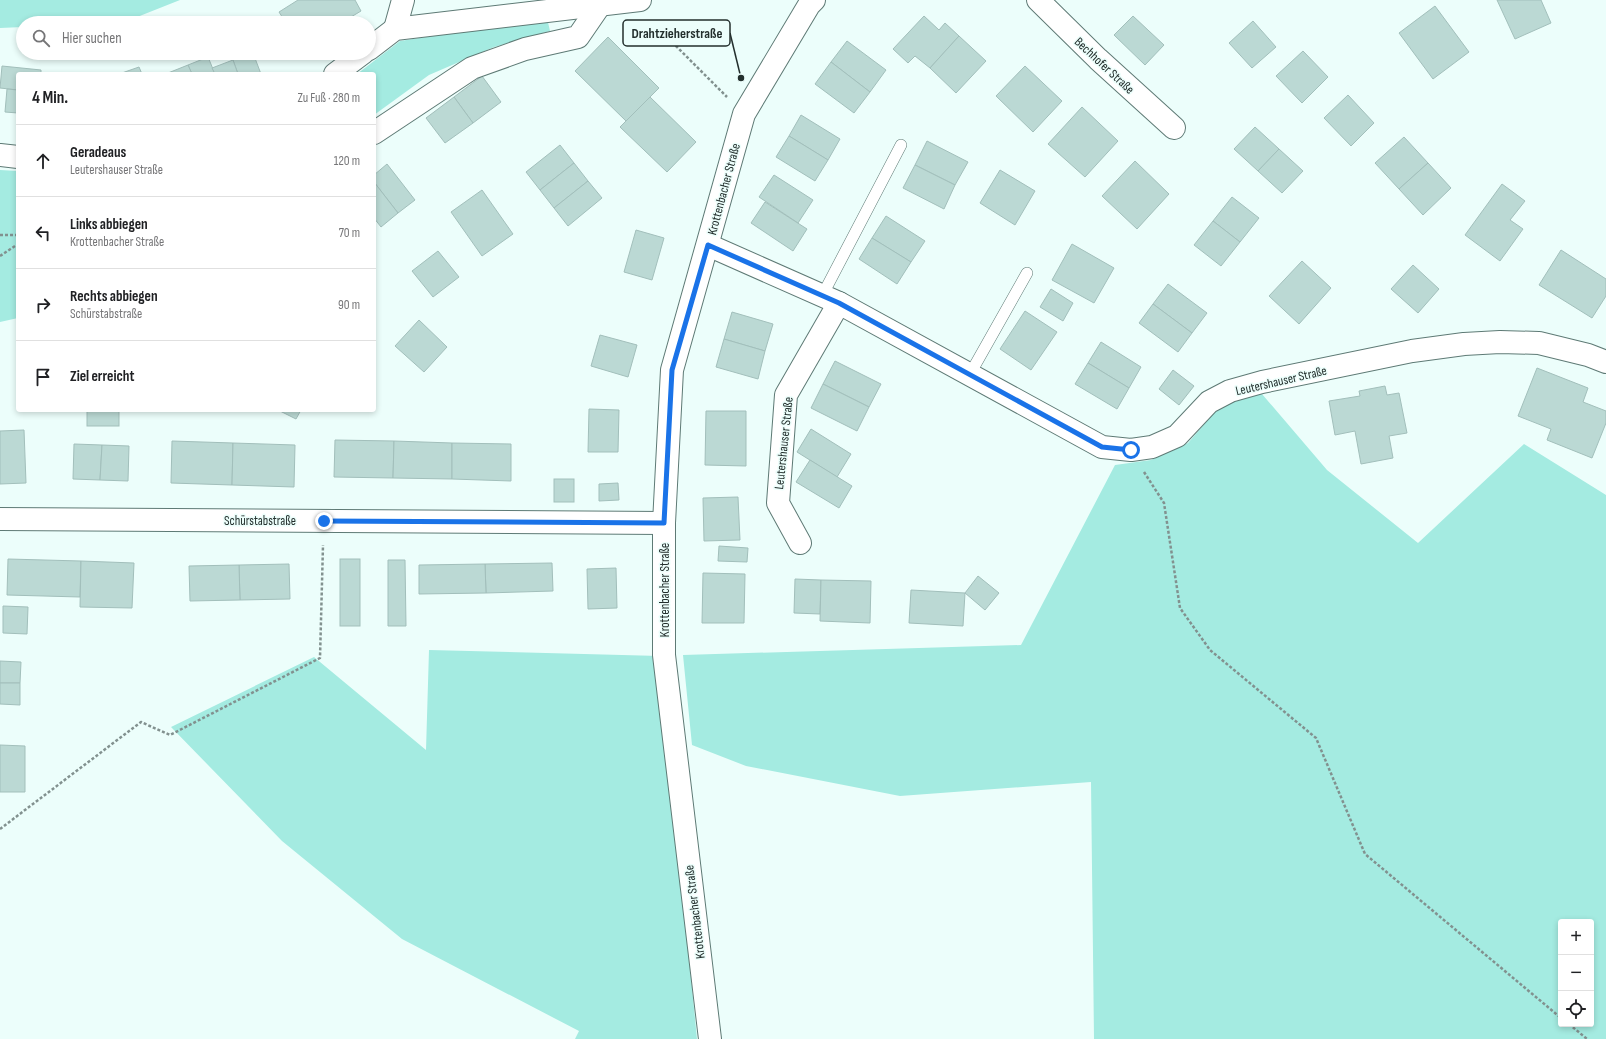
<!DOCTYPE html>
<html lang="de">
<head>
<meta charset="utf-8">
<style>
	body { margin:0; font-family:"Sofia Sans Condensed",sans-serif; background:#f2f2f2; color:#202124 }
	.controls { position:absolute; right:12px; bottom:12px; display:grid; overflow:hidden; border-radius:4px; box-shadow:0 2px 6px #0003 }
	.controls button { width:36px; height:36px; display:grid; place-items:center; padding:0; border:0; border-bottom:1px solid #e0e0e0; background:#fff; color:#202124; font:20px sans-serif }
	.stop { position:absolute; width:12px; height:12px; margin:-9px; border:3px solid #1a73e8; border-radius:50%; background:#fff }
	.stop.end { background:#1a73e8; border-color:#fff; box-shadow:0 1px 4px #0008 }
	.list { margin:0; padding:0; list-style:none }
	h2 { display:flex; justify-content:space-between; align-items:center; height:52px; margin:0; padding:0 16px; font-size:17px }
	h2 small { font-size:13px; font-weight:400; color:#757577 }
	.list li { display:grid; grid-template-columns:26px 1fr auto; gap:12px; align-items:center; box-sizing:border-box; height:72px; padding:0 16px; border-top:1px solid #e0e0e0 }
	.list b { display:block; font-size:15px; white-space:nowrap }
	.list p { margin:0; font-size:13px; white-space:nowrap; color:#757577 }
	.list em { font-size:13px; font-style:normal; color:#757577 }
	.icon { flex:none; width:22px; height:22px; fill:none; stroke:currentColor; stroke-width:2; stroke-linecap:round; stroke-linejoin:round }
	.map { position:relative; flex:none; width:1606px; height:1039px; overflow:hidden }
	.search { position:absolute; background:#fff; box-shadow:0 2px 6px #0003; left:16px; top:16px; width:360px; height:44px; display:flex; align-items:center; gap:10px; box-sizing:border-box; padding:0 14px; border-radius:22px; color:#757577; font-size:15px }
	.panel { position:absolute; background:#fff; box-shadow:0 2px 6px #0003; left:16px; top:72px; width:360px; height:340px; border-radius:4px }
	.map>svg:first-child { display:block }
	.green { fill:#a4ebe1; fill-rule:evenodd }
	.building { fill:#bbd9d4; stroke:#a2bfbb }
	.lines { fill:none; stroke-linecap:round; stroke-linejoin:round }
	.service-casing { stroke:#5e7a75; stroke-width:12 }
	.minor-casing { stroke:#5e7a75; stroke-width:24 }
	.path { stroke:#82918f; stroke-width:2.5; stroke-dasharray:3 2; stroke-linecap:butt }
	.service { stroke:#fff; stroke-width:11 }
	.minor { stroke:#fff; stroke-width:22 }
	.route { stroke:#1a73e8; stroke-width:5 }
	.labels { text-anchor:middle; stroke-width:3; stroke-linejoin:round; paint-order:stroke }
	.street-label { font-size:13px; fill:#232f2d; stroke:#ecfefb }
	.leader { fill:none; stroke:#232f2d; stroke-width:1.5 }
	.callout-dot { fill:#232f2d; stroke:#ecfefb; stroke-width:1.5 }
	.callout { fill:#ecfefb; stroke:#232f2d; stroke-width:1.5 }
	.callout-label { font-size:14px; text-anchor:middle; font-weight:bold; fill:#232f2d }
</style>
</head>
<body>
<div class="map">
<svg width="1606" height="1039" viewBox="0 0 1606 1039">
	<rect width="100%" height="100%" fill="#ecfefb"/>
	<g class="green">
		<polygon points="0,0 180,0 122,23 23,23 23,27 0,28"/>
		<polygon points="547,18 550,31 494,47 429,75 374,115 374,74 357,74 400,41"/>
		<polygon points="0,170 18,171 18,318 0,322"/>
		<path d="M1262 394 1327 470 1418 543 1524 444 1606 495V1039H1094L1091 782 900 796 746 766 692 745 683 655 1021 645 1115 465 1151 460 1188 443 1225 400ZM1561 922H1591V1024H1561Z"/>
		<polygon points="429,650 660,656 697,1039 575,1039 579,1031 402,939 282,841 171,727 314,657 426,750"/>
	</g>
	<g class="building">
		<polygon points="298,0 355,0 361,11 341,23 286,23 279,12"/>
		<polygon points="1497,0 1541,0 1551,23 1515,39"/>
		<polygon points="1435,6 1469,52 1433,79 1399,33"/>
		<polygon points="924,16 939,30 945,23 959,36 930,68 915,56 908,63 893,49"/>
		<polygon points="1133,16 1164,45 1145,65 1114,35"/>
		<polygon points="1253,21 1276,47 1252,68 1229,43"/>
		<polygon points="959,36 986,61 956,93 930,68"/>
		<polygon points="608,37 659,88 626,121 575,71"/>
		<polygon points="847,41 886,70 870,92 831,62"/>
		<polygon points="1303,51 1328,77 1302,103 1276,76"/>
		<polygon points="251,53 253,53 261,74 238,74 233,60"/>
		<polygon points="208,57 215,74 192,74 188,65"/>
		<polygon points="233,60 238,74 215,74 212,68"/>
		<polygon points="831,62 870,92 854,113 815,84"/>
		<polygon points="188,65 192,74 168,74 168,73"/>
		<polygon points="2,66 41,70 41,74 18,74 18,90 0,88"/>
		<polygon points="1025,66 1062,101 1033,132 996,96"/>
		<polygon points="139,67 142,74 119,74"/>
		<polygon points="482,76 501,102 473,123 454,97"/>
		<polygon points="7,89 18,90 18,113 5,112"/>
		<polygon points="1348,95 1374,123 1351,146 1324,118"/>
		<polygon points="454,97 473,123 445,143 426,118"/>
		<polygon points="650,97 696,142 667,172 620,127"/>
		<polygon points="1082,107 1118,141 1085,177 1048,144"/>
		<polygon points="801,115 840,139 828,160 789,136"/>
		<polygon points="1255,127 1279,149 1258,171 1234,149"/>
		<polygon points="789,136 828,160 815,181 776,157"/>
		<polygon points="1404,137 1428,163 1399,189 1375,163"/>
		<polygon points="927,141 968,162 955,185 915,165"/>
		<polygon points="560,145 574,163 540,190 526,172"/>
		<polygon points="1279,149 1303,171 1282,193 1258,171"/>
		<polygon points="1135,161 1169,194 1137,229 1102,196"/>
		<polygon points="574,163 588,181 554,208 540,190"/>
		<polygon points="1428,163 1451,188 1423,215 1399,189"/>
		<polygon points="387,164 415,200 398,213 374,182 374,175"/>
		<polygon points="915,165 955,185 944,209 903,188"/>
		<polygon points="1000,170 1035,191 1015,225 980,203"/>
		<polygon points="774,175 813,200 798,223 759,197"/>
		<polygon points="588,181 602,198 568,226 554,208"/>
		<polygon points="374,182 398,213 381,227 374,218"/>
		<polygon points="1502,184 1525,201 1510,220 1523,229 1500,261 1465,235"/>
		<polygon points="482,190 513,234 482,256 451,212"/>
		<polygon points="1232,197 1259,218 1240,242 1213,221"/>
		<polygon points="765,202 807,229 793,251 751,223"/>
		<polygon points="886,216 925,241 911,262 872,238"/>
		<polygon points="1213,221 1240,242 1221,266 1194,245"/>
		<polygon points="636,230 664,238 652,280 624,272"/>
		<polygon points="872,238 911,262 897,284 859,259"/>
		<polygon points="1072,244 1114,268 1094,303 1052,280"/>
		<polygon points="1561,250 1606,279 1606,296 1592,318 1539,285"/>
		<polygon points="438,251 459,277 433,297 412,271"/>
		<polygon points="1302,261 1331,288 1299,324 1269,296"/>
		<polygon points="1413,265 1439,289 1418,313 1391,289"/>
		<polygon points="1168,284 1207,313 1192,333 1153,304"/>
		<polygon points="1051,289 1073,303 1063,321 1040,307"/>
		<polygon points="1153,304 1192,333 1178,352 1139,323"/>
		<polygon points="1025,311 1057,332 1031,370 1000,349"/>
		<polygon points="732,312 773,324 765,351 724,339"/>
		<polygon points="419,320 447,347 424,372 395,346"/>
		<polygon points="600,335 637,345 628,377 591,366"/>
		<polygon points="724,339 765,351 758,379 716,367"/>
		<polygon points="1101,342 1141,367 1129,388 1088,363"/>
		<polygon points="835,361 881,384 869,407 823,384"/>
		<polygon points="1088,363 1129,388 1117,409 1075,384"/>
		<polygon points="1537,368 1588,388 1583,402 1606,411 1606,423 1592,458 1547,440 1551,429 1518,416"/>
		<polygon points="1173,370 1194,386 1179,405 1159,389"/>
		<polygon points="823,384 869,407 857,431 811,408"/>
		<polygon points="1385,386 1387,395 1399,393 1407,433 1389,436 1393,458 1361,464 1355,431 1335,435 1329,401 1360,396 1359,391"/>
		<polygon points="589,409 619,410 618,452 588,452"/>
		<rect x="87" y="410" width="32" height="16"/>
		<polygon points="278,410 301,410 296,419"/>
		<polygon points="706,411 746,411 746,466 705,465"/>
		<polygon points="811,429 851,454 837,477 797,452"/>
		<polygon points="24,430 26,483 0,484 0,431"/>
		<polygon points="335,440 394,441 393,478 334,477"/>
		<polygon points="172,441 233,443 232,485 171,483"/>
		<polygon points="394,441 452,443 452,479 393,478"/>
		<polygon points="233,443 295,445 294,487 232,485"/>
		<polygon points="452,443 511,444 511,481 452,479"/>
		<polygon points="74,444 102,445 100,480 73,479"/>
		<polygon points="102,445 129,446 128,481 100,480"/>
		<polygon points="810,460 852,486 839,508 796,482"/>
		<rect x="554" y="479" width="20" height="23"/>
		<polygon points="618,483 619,500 599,501 599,484"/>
		<polygon points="738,497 740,540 704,541 703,498"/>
		<polygon points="719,546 748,548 747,562 718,561"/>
		<polygon points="8,559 81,561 80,597 7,595"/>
		<rect x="340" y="559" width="20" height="67"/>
		<polygon points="388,560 405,560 406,626 388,626"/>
		<polygon points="81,561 134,563 132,608 80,607"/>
		<polygon points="552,563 553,591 486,593 485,564"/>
		<polygon points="289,564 290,599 240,600 239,565"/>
		<polygon points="485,564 486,593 419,594 419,565"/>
		<polygon points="239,565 240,600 190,601 189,566"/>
		<polygon points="616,568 617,608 588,609 587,569"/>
		<polygon points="703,573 745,574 744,623 702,623"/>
		<polygon points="978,576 999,593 985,610 965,593"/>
		<polygon points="795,579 821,580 820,614 794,613"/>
		<polygon points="821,580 871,581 870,623 820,621"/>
		<polygon points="911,590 965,593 963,626 909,623"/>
		<polygon points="3,606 28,607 27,634 3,633"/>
		<polygon points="0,661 21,662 20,683 0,683"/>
		<polygon points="0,683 20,683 20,705 0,704"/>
		<polygon points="0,745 25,746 25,792 0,792"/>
	</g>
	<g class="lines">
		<g class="service-casing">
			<g id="service">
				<polyline points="822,296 901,145"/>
				<polyline points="970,374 1027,273"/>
			</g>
		</g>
		<g class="minor-casing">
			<g id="minor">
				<polyline points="1038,0 1098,59 1174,128"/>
				<polyline points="395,29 403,0"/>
				<polyline points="369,49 395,29 640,0"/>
				<polyline points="335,74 363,53"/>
				<polyline points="374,133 472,68 525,49 578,37 600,5"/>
				<polyline points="0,155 18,157"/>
				<polyline points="708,245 839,303 1102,447 1131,450 1152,447 1177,436 1209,402 1230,391 1262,382 1412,351 1464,344 1500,342 1539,343 1588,355 1606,362"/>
				<polyline points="0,519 664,523"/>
				<polyline points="800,543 778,503 786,395 839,303"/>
				<polyline points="710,1039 664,655 664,523 672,370 744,114 809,5 814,0"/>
			</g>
		</g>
		<g class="path">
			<polyline points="651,21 727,97"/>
			<polyline points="0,235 18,235"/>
			<polyline points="0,256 18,244"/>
			<polyline points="1144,472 1164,503 1180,608 1210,650 1316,738 1365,854 1561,1018"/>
			<polyline points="0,829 141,722 170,735 320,658 323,545"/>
			<polyline points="1569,1024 1587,1039"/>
		</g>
		<use href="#service" class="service"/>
		<use href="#minor" class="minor"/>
	</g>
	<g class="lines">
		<polyline class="route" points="324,521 664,523 672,370 708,245 839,303 1102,447 1131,450"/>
	</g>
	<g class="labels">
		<g class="street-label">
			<text transform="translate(1105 65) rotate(43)" y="5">Bechhofer Straße</text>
			<text transform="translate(723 189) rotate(-75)" y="5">Krottenbacher Straße</text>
			<text transform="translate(1281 380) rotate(-13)" y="5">Leutershauser Straße</text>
			<text transform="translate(783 443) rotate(-84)" y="5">Leutershauser Straße</text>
			<text x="260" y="525">Schürstabstraße</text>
			<text transform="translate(664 590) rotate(-90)" y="5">Krottenbacher Straße</text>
			<text transform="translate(694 912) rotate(-97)" y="5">Krottenbacher Straße</text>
		</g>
	</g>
	<path class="leader" d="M741 78L730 33"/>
	<circle class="callout-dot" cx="741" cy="78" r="4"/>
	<rect class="callout" x="623" y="20" width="107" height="26" rx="4"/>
	<g class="callout-label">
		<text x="677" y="38">Drahtzieherstraße</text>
	</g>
</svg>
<div class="controls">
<button>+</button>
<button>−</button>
<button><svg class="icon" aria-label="locate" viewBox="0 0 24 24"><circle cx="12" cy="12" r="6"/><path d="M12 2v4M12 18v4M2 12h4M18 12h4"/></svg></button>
</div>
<div class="stop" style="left:1131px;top:450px"></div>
<div class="stop end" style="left:324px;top:521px"></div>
<div class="search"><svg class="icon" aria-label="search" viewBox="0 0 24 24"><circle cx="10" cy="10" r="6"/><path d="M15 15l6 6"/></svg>Hier suchen</div>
<section class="panel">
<h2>4 Min.<small>Zu Fuß · 280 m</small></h2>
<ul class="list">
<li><svg class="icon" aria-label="ahead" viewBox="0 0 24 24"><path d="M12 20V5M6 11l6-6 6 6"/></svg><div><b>Geradeaus</b><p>Leutershauser Straße</p></div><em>120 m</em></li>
<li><svg class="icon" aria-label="left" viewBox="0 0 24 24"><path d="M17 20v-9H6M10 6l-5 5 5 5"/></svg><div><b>Links abbiegen</b><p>Krottenbacher Straße</p></div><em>70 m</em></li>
<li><svg class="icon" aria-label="right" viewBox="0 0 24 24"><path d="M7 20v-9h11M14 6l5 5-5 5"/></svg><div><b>Rechts abbiegen</b><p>Schürstabstraße</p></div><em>90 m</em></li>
<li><svg class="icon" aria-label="arrive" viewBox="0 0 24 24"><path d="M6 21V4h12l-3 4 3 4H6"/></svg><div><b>Ziel erreicht</b></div></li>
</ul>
</section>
</div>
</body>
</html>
